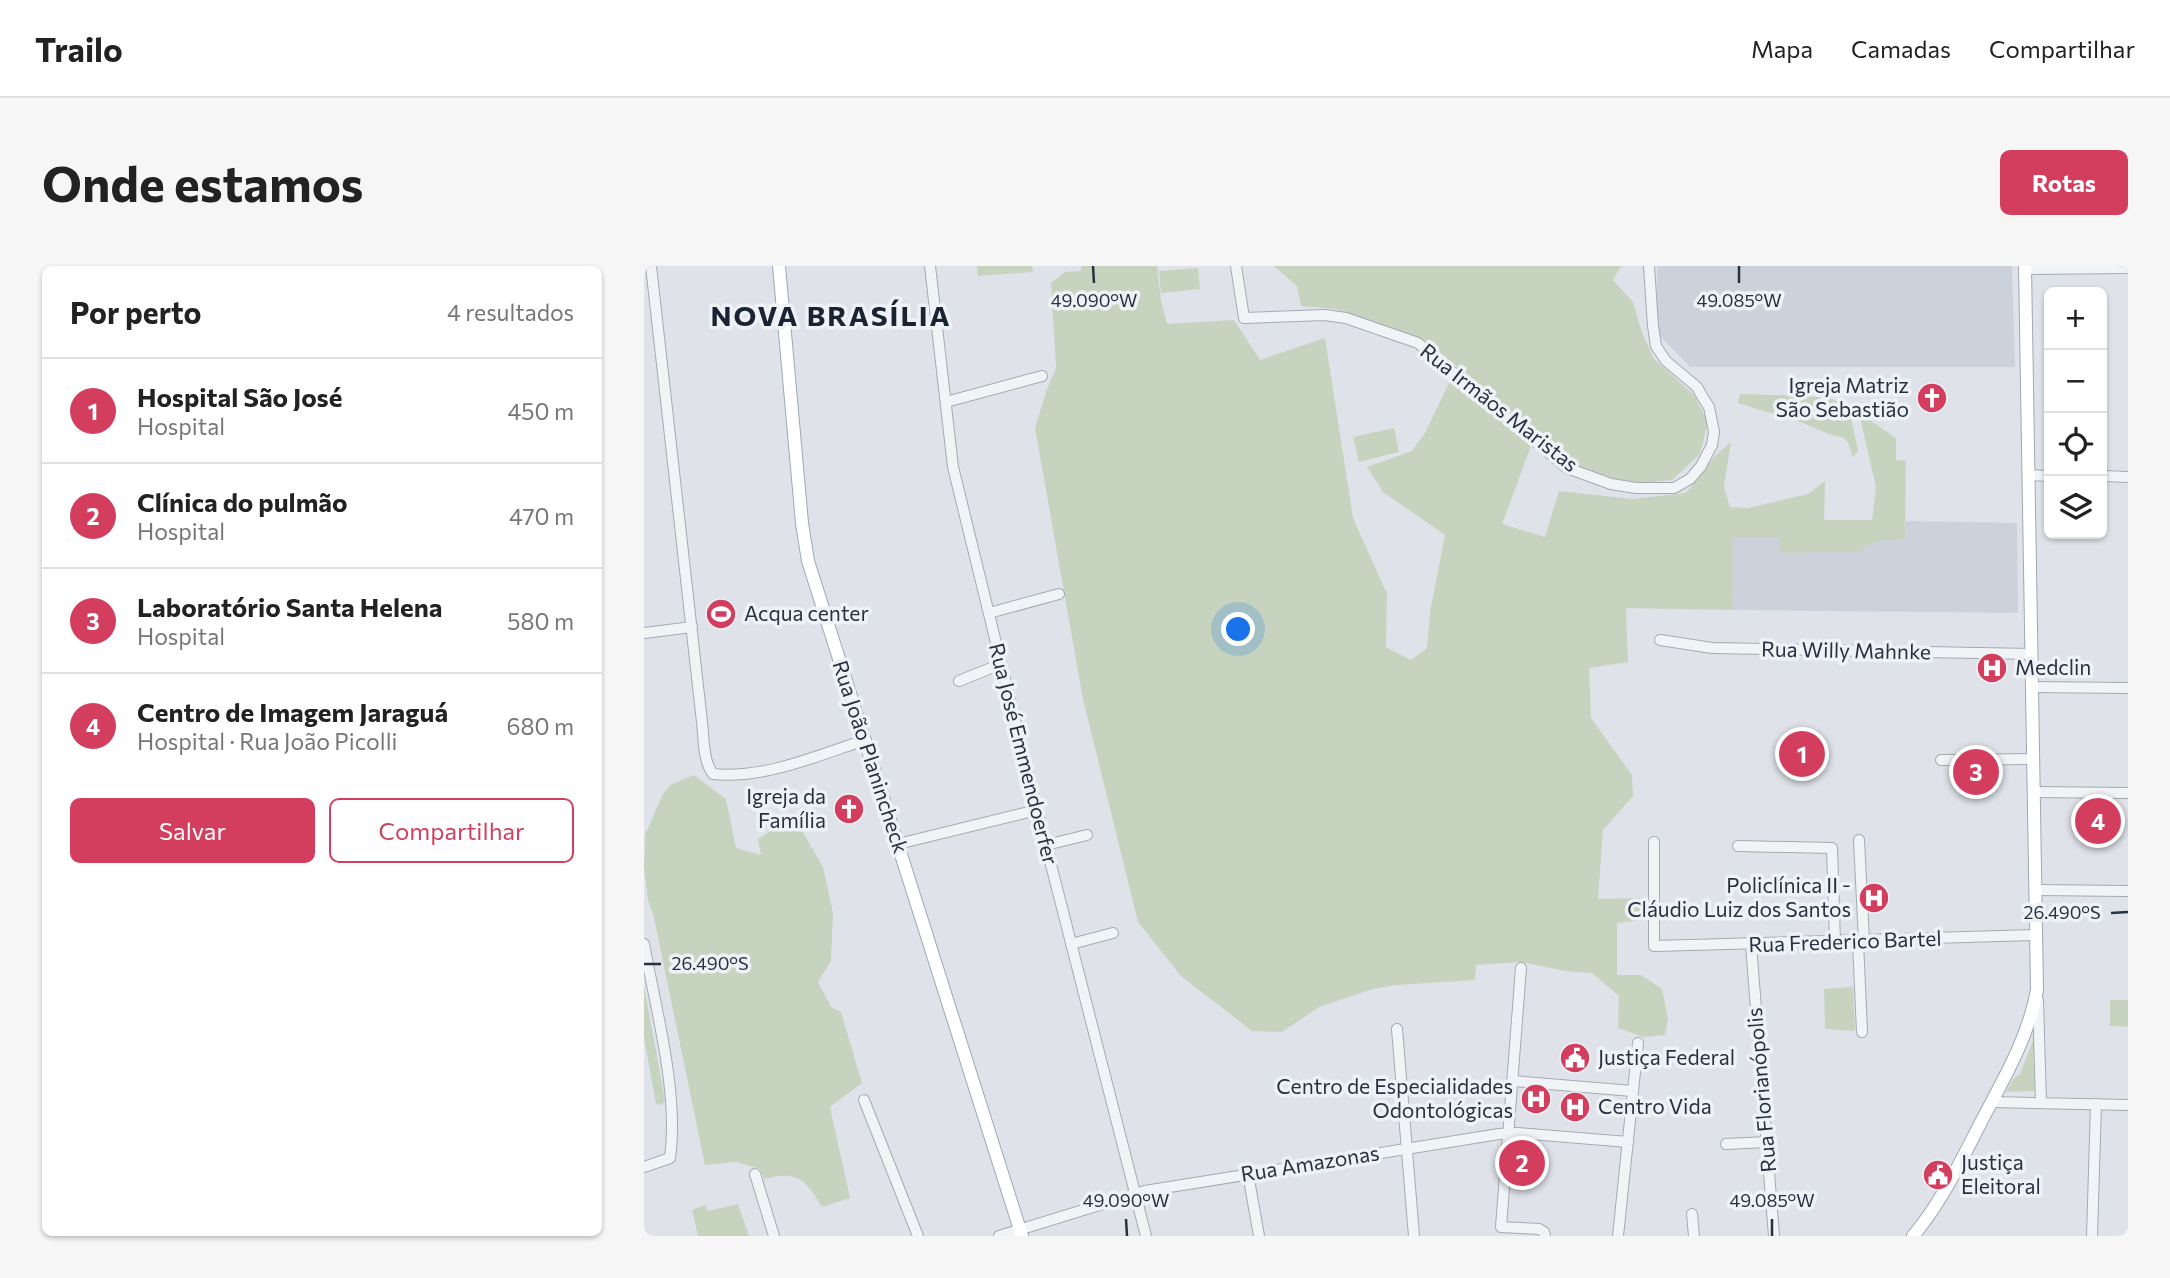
<!DOCTYPE html>
<html lang="pt">
<head>
<meta charset="utf-8">
<style>
	body { margin:0; font-family:Commissioner,sans-serif; background:#f6f6f6; color:#222 }
	.controls { position:absolute; right:21px; top:21px; display:grid; overflow:hidden; border-radius:10px; box-shadow:0 2px 5px #0004 }
	.controls button { width:63px; height:63px; display:grid; place-items:center; padding:0; border:0; border-bottom:2px solid #e0e0e0; background:#fff; color:#222; font:35px sans-serif }
	.you { position:absolute; left:595px; top:364px; width:24px; height:24px; margin:-18px; border:5px solid #fff; border-radius:50%; background:#1a73e8; box-shadow:0 0 0 10px #1a73e833 }
	.badge { display:grid; place-items:center; width:46px; height:46px; border-radius:50%; background:#d33e5f; color:#fff; font-size:23px; font-weight:700 }
	.pin { position:absolute; translate:-50% -50%; border:4px solid #fff; box-shadow:0 2px 7px #0006 }
	.list { margin:0; padding:0; list-style:none }
	h2 { display:flex; justify-content:space-between; align-items:center; height:91px; margin:0; padding:0 28px; font-size:30px }
	h2 small { font-size:23px; font-weight:400; color:#767676 }
	.list li { display:grid; grid-template-columns:46px 1fr auto; gap:21px; align-items:center; box-sizing:border-box; height:105px; padding:0 28px; border-top:2px solid #e0e0e0 }
	.list b { display:block; font-size:26px; white-space:nowrap }
	.list p { margin:0; font-size:23px; white-space:nowrap; color:#767676 }
	.list em { font-size:23px; font-style:normal; color:#767676 }
	.actions { display:flex; gap:14px; padding:21px 28px }
	.actions a { flex:1; padding:16px 0; border:2px solid #d33e5f; border-radius:10px; text-align:center; font-size:24px; color:#d33e5f }
	.actions .main { background:#d33e5f; color:#fff }
	.icon { flex:none; width:38px; height:38px; fill:none; stroke:currentColor; stroke-width:2; stroke-linecap:round; stroke-linejoin:round }
	.map { position:relative; flex:none; width:1484px; height:970px; overflow:hidden; border-radius:10px }
	header { display:flex; align-items:center; gap:42px; box-sizing:border-box; height:98px; padding:0 35px; background:#fff; border-bottom:2px solid #e0e0e0 }
	header strong { font-size:33px }
	nav { display:flex; gap:38px; margin-inline-start:auto; font-size:24px }
	.intro { display:flex; align-items:center; justify-content:space-between; box-sizing:border-box; height:168px; padding:0 42px }
	h1 { margin:0; font-size:49px }
	.button { padding:18px 32px; border-radius:10px; background:#d33e5f; color:#fff; font-size:24px; font-weight:700 }
	main { display:flex; gap:42px; padding:0 42px }
	aside { flex:1; background:#fff; border-radius:10px; box-shadow:0 2px 5px #0004 }
	.map>svg:first-child { display:block }
	.built { fill:#ccd2db }
	.green { fill:#c6d3bf }
	.lines { fill:none; stroke-linecap:round; stroke-linejoin:round }
	.minor-casing { stroke:#a4aab3; stroke-width:12 }
	.major-casing { stroke:#9da8b5; stroke-width:14 }
	.minor { stroke:#f1f4f7; stroke-width:10 }
	.major { stroke:#fff; stroke-width:12 }
	.ticks { fill:none; stroke:#273240; stroke-width:2.5 }
	.labels { text-anchor:middle; stroke-width:7; stroke-linejoin:round; paint-order:stroke }
	.poi-label { font-size:21px; fill:#273240; stroke:#eef2f6; text-anchor:start }
	.street-label { font-size:21px; fill:#273240; stroke:#eef2f6 }
	.district-label { font-size:28px; font-weight:bold; letter-spacing:2px; fill:#192331; stroke:#eef2f6 }
	.ticks-label { font-size:18px; text-anchor:middle; fill:#273240; stroke:#eef2f6; stroke-width:7; stroke-linejoin:round; paint-order:stroke }
</style>
</head>
<body>
<header>
<strong>Trailo</strong>
<nav><a>Mapa</a><a>Camadas</a><a>Compartilhar</a></nav>
</header>
<div class="intro"><h1>Onde estamos</h1><a class="button">Rotas</a></div>
<main>
<aside>
<h2>Por perto<small>4 resultados</small></h2>
<ul class="list">
<li><span class="badge">1</span><div><b>Hospital São José</b><p>Hospital</p></div><em>450 m</em></li>
<li><span class="badge">2</span><div><b>Clínica do pulmão</b><p>Hospital</p></div><em>470 m</em></li>
<li><span class="badge">3</span><div><b>Laboratório Santa Helena</b><p>Hospital</p></div><em>580 m</em></li>
<li><span class="badge">4</span><div><b>Centro de Imagem Jaraguá</b><p>Hospital · Rua João Picolli</p></div><em>680 m</em></li>
</ul>
<div class="actions"><a class="main">Salvar</a><a>Compartilhar</a></div>
</aside>
<div class="map">
<svg width="1484" height="970" viewBox="0 0 1484 970">
	<rect width="100%" height="100%" fill="#dfe3e9"/>
	<g class="built">
		<polygon points="1013,0 1368,0 1371,101 1046,101 1013,67"/>
		<polygon points="1262,255 1373,257 1374,347 1088,344 1090,272 1261,272"/>
	</g>
	<g class="green">
		<polygon points="333,0 388,0 389,6 334,10"/>
		<path d="M437 0H513L517 35 523 58 590 54 616 94 681 72 709 252 743 328 742 381 767 394 783 382 786 346 801 269 739 226 723 201 768 185 781 167 806 115 887 180 858 258 901 271 915 225 988 233 1042 227 1070 191 1087 176 1080 221 1086 241 1104 242 1164 228 1181 215 1180 254H1228L1232 221 1216 152 1218 149 1252 172V194L1262 195 1261 273C1243 274 1228 273 1216 286L1136 287 1135 272H1090L1088 344 982 342 984 396 945 402 947 452 988 509 989 530 959 564 954 633 997 632 998 654 973 657V709H997L1018 723 1024 753 1021 769 999 771 974 762 975 730 948 707 921 705 877 696 832 699 831 714 752 719 729 723 675 741 638 766 608 765 537 710 494 656 439 433 391 162 402 126 412 102 407 17 421 6 437 5Z"/>
		<polygon points="630,0 977,0 969,14 989,36 997,64 1010,93 1050,129 1064,156 1056,188 1028,214 988,218 936,202 781,74 692,43 657,40 653,20"/>
		<polygon points="554,2 556,23 517,27 515,5"/>
		<polygon points="1096,128 1164,130 1188,133 1207,143 1206,147 1214,185 1211,188 1209,192 1204,176 1198,171 1187,169 1159,157 1094,137"/>
		<polygon points="750,162 755,186 715,196 709,171"/>
		<path d="M50 509 82 533 92 582 117 589 114 573 150 551 179 601 189 647 187 695 174 716 187 741 197 746 218 817 186 841 206 932 178 941C162 913 152 904 120 913L116 903 93 896 61 899 9 647 4 634 0 602 1 569 18 530 26 519Z"/>
		<polygon points="0,720 21,835 17,839 12,838 0,771"/>
		<polygon points="1209,721 1211,765 1181,763 1180,723"/>
		<polygon points="1466,734 1484,734 1484,761 1466,760"/>
		<path d="M1390 772 1392 778C1385 792 1393 809 1393 825L1362 826 1370 812 1376 808Z"/>
		<polygon points="94,938 105,970 54,970 48,944 61,939 64,945"/>
	</g>
	<g class="lines">
		<g class="minor-casing">
			<g id="minor">
				<path d="M7 0 58 456C60 473 59 495 69 508 121 513 172 490 221 474"/>
				<polyline points="286,0 309,201 393,544 502,970"/>
				<polyline points="592,0 600,52 681,49 702,52 774,77 923,202 967,218 992,222 1030,222 1046,213 1057,200 1068,179 1070,166 1065,141 1058,130 1053,121 1022,95 1012,80 1009,60 1005,0"/>
				<polyline points="1381,3 1484,2"/>
				<polyline points="302,136 398,110"/>
				<polyline points="1385,209 1405,210"/>
				<polyline points="1458,210 1484,211"/>
				<polyline points="345,347 415,328"/>
				<polyline points="0,367 48,361"/>
				<polyline points="1016,374 1068,382 1388,388"/>
				<polyline points="315,415 357,398"/>
				<polyline points="1388,421 1484,422"/>
				<polyline points="1297,494 1390,493"/>
				<polyline points="1390,526 1484,527"/>
				<polyline points="1215,574 1220,675"/>
				<polyline points="1010,576 1010,680 1393,669"/>
				<polyline points="254,578 393,544"/>
				<polyline points="402,579 443,569"/>
				<polyline points="1094,580 1188,582 1191,676"/>
				<polyline points="1392,624 1484,625"/>
				<polyline points="1214,676 1218,766"/>
				<path d="M0 678C12 744 35 827 26 892L0 901"/>
				<polyline points="427,678 469,667"/>
				<polyline points="1107,679 1130,970"/>
				<polyline points="877,702 857,961 895,963 900,966 901,970"/>
				<polyline points="1394,734 1397,837"/>
				<polyline points="753,763 770,970"/>
				<polyline points="869,815 989,825"/>
				<polyline points="220,834 274,970"/>
				<polyline points="1348,836 1484,839"/>
				<polyline points="1082,878 1123,876"/>
				<polyline points="111,908 130,970"/>
				<polyline points="604,908 615,970"/>
				<polyline points="1048,948 1050,970"/>
				<polyline points="355,970 501,925 855,868 874,867 984,876"/>
				<polyline points="974,970 994,777"/>
				<polyline points="1448,970 1452,838"/>
			</g>
		</g>
		<g class="major-casing">
			<g id="major">
				<polyline points="135,0 158,257 164,295 378,970"/>
				<path d="M1269 970C1297 937 1316 897 1336 858 1359 814 1384 773 1393 724L1381 0"/>
			</g>
		</g>
		<use href="#minor" class="minor"/>
		<use href="#major" class="major"/>
	</g>
	<path class="ticks" d="M449 0 450 17M1095 0V17M1467 647 1484 646M0 698H17M482 953 483 970M1128 953V970"/>
	<defs>
		<g id="church-disc" transform="scale(1.575)"><circle r="9.5" fill="#d33e5f" stroke="#eef2f6"/><path d="M-1.2-6h2.4v3.5h3.3v2.4h-3.3V6h-2.4V-.1h-3.3v-2.4h3.3Z" fill="#fff"/></g>
		<g id="stadium-disc" transform="scale(1.575)"><circle r="9.5" fill="#d33e5f" stroke="#eef2f6"/><path d="M0-5a6.5 5 0 1 0 0 10a6.5 5 0 1 0 0-10ZM-3.5-1.8h7v3.6h-7Z" fill="#fff"/></g>
		<g id="hospital-disc" transform="scale(1.575)"><circle r="9.5" fill="#d33e5f" stroke="#eef2f6"/><path d="M-5-5h3v3.5h4V-5h3V5h-3V1.5h-4V5h-3Z" fill="#fff"/></g>
		<g id="civic-disc" transform="scale(1.575)"><circle r="9.5" fill="#d33e5f" stroke="#eef2f6"/><path d="M-.6-6.5H3V-4.5H.6V-3L4-1V1h2V6H-6V1h2V-1L-.6-3ZM-1.2 2.5V6h2.4V2.5Z" fill="#fff"/></g>
	</defs>
	<g fill-rule="evenodd">
		<use href="#church-disc" x="1288" y="132"/>
		<use href="#stadium-disc" x="77" y="348"/>
		<use href="#hospital-disc" x="1348" y="402"/>
		<use href="#church-disc" x="205" y="543"/>
		<use href="#hospital-disc" x="1230" y="632"/>
		<use href="#civic-disc" x="931" y="792"/>
		<use href="#hospital-disc" x="892" y="833"/>
		<use href="#hospital-disc" x="931" y="841"/>
		<use href="#civic-disc" x="1294" y="909"/>
	</g>
	<g class="labels">
		<g class="poi-label">
			<text x="1265" y="127" text-anchor="end">Igreja Matriz<tspan x="1265" dy="24">São Sebastião</tspan></text>
			<text x="100" y="355">Acqua center</text>
			<text x="1371" y="409">Medclin</text>
			<text x="182" y="538" text-anchor="end">Igreja da<tspan x="182" dy="24">Família</tspan></text>
			<text x="1207" y="627" text-anchor="end">Policlínica II -<tspan x="1207" dy="24">Cláudio Luiz dos Santos</tspan></text>
			<text x="954" y="799">Justiça Federal</text>
			<text x="869" y="828" text-anchor="end">Centro de Especialidades<tspan x="869" dy="24">Odontológicas</tspan></text>
			<text x="954" y="848">Centro Vida</text>
			<text x="1317" y="904">Justiça<tspan x="1317" dy="24">Eleitoral</tspan></text>
		</g>
		<g class="street-label">
			<text transform="translate(855 142) rotate(38)" y="7">Rua Irmãos Maristas</text>
			<text transform="translate(1202 385) rotate(1)" y="7">Rua Willy Mahnke</text>
			<text transform="translate(379 488) rotate(76)" y="7">Rua José Emmendoerfer</text>
			<text transform="translate(226 491) rotate(72)" y="7">Rua João Planincheck</text>
			<text transform="translate(1201 676) rotate(-2)" y="7">Rua Frederico Bartel</text>
			<text transform="translate(1118 824) rotate(-95)" y="7">Rua Florianópolis</text>
			<text transform="translate(666 898) rotate(-9)" y="7">Rua Amazonas</text>
		</g>
		<g class="district-label">
			<text x="187" y="60">NOVA BRASÍLIA</text>
		</g>
	</g>
	<g class="ticks-label">
		<text x="450" y="41">49.090°W</text>
		<text x="1095" y="41">49.085°W</text>
		<text x="1418" y="653">26.490°S</text>
		<text x="66" y="704">26.490°S</text>
		<text x="482" y="941">49.090°W</text>
		<text x="1128" y="941">49.085°W</text>
	</g>
</svg>
<div class="controls">
<button>+</button>
<button>−</button>
<button><svg class="icon" aria-label="locate" viewBox="0 0 24 24"><circle cx="12" cy="12" r="6"/><path d="M12 2v4M12 18v4M2 12h4M18 12h4"/></svg></button>
<button><svg class="icon" aria-label="layers" viewBox="0 0 24 24"><path d="M12 4l9 5-9 5-9-5zM3 14l9 5 9-5"/></svg></button>
</div>
<div class="you"></div>
<div class="pin badge" style="left:1158px;top:488px">1</div>
<div class="pin badge" style="left:878px;top:897px">2</div>
<div class="pin badge" style="left:1332px;top:506px">3</div>
<div class="pin badge" style="left:1454px;top:555px">4</div>
</div>
</main>
</body>
</html>
